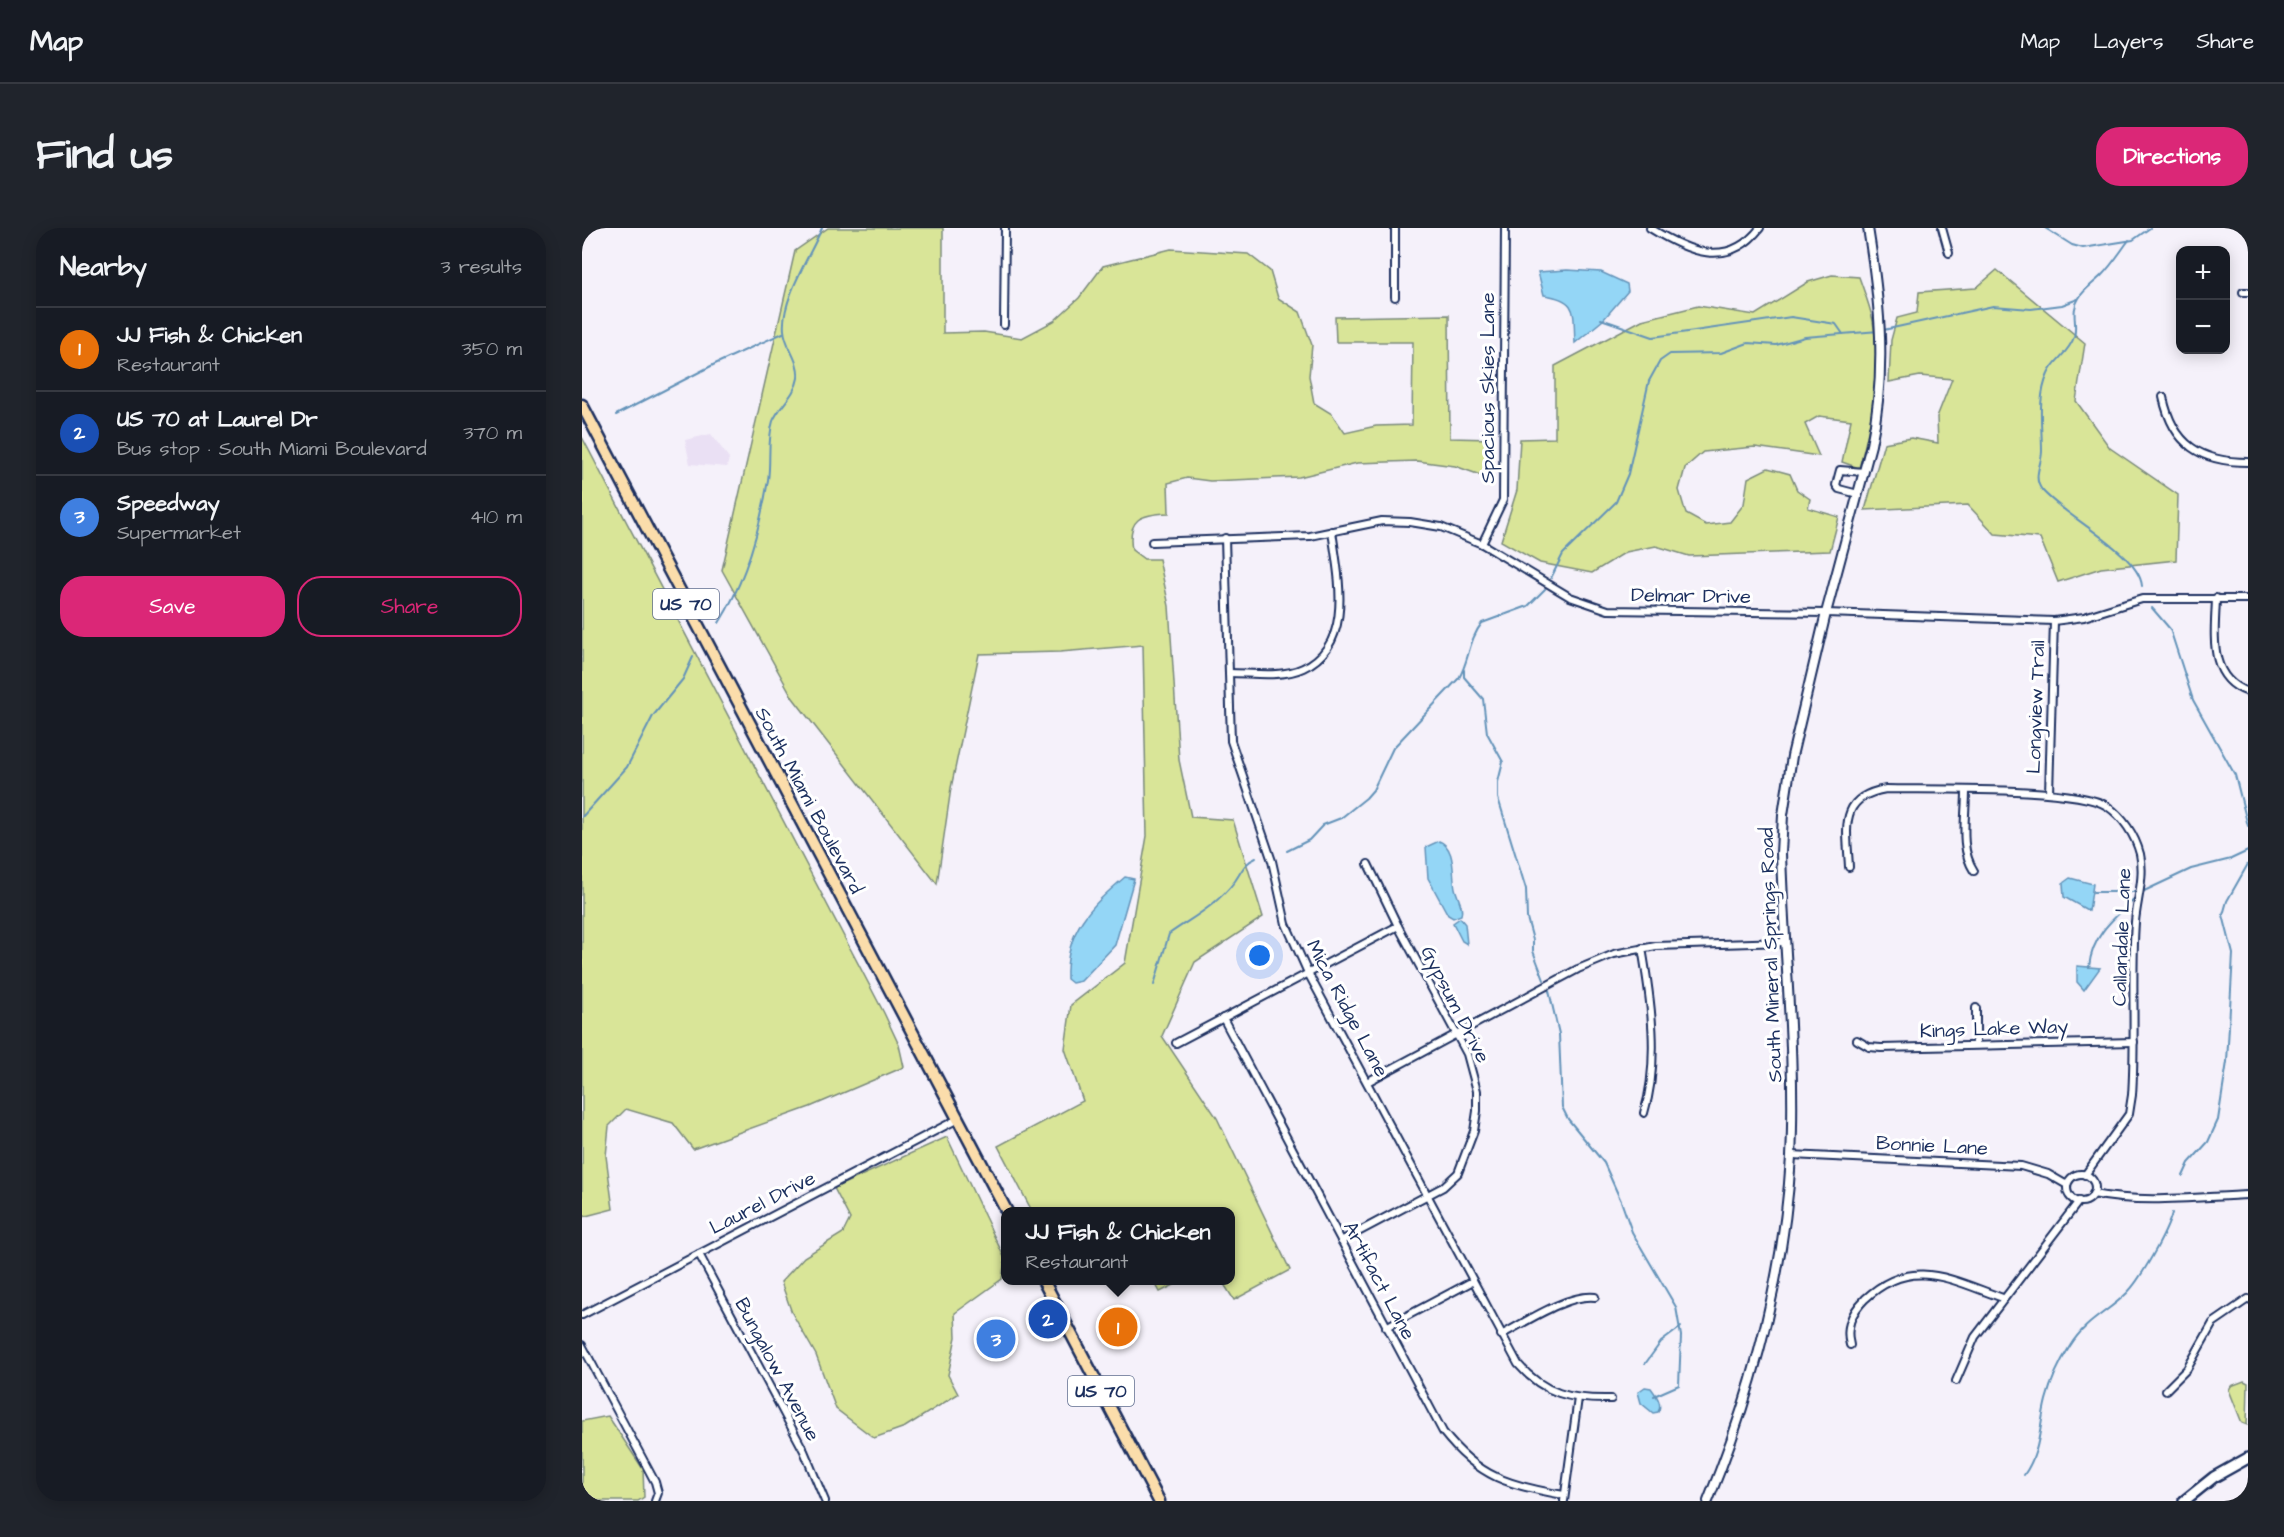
<!DOCTYPE html>
<html lang="en">
<head>
<meta charset="utf-8">
<style>
	body { margin:0; font-family:"Architects Daughter",sans-serif; background:#20242c; color:#f1f3f6 }
	.controls { position:absolute; right:18px; top:18px; display:grid; overflow:hidden; border-radius:12px; box-shadow:0 3px 15px #0003 }
	.controls button { width:54px; height:54px; display:grid; place-items:center; padding:0; border:0; border-bottom:2px solid #363941; background:#171b24; color:#f1f3f6; font:30px sans-serif }
	.you { position:absolute; left:678px; top:728px; width:21px; height:21px; margin:-15px; border:4px solid #fff; border-radius:50%; background:#1a73e8; box-shadow:0 0 0 9px #1a73e833 }
	.badge { display:grid; place-items:center; width:39px; height:39px; border-radius:50%; background:#db2777; color:#fff; font-size:20px; font-weight:700 }
	.pin { position:absolute; translate:-50% -50%; border:3px solid #fff; box-shadow:0 2px 6px #0006 }
	.popup { position:absolute; left:419px; top:979px; width:234px; height:78px; box-sizing:border-box; display:grid; place-content:center; border-radius:12px; background:#171b24; filter:drop-shadow(0 2px 4px #0005); font-size:20px; white-space:nowrap; color:#9ea1a6 }
	.popup b { font-size:22px; color:#f1f3f6 }
	.popup::after { content:''; position:absolute; left:50%; top:100%; margin-left:-12px; border:12px solid transparent; border-top-color:#171b24 }
	.list { margin:0; padding:0; list-style:none }
	h2 { display:flex; justify-content:space-between; align-items:center; height:78px; margin:0; padding:0 24px; font-size:26px }
	h2 small { font-size:20px; font-weight:400; color:#9ea1a6 }
	.list li { display:grid; grid-template-columns:39px 1fr auto; gap:18px; align-items:center; box-sizing:border-box; height:84px; padding:0 24px; border-top:2px solid #363941 }
	.list b { display:block; font-size:22px; white-space:nowrap }
	.list p { margin:0; font-size:20px; white-space:nowrap; color:#9ea1a6 }
	.list em { font-size:20px; font-style:normal; color:#9ea1a6 }
	.actions { display:flex; gap:12px; padding:18px 24px }
	.actions a { flex:1; padding:14px 0; border:2px solid #db2777; border-radius:24px; text-align:center; font-size:21px; color:#db2777 }
	.actions .main { background:#db2777; color:#fff }
	.map { position:relative; flex:none; width:1666px; height:1273px; overflow:hidden; border-radius:24px }
	header { display:flex; align-items:center; gap:36px; box-sizing:border-box; height:84px; padding:0 30px; background:#171b24; border-bottom:2px solid #363941 }
	header strong { font-size:28px }
	nav { display:flex; gap:33px; margin-inline-start:auto; font-size:21px }
	.intro { display:flex; align-items:center; justify-content:space-between; box-sizing:border-box; height:144px; padding:0 36px }
	h1 { margin:0; font-size:42px }
	.button { padding:15px 27px; border-radius:24px; background:#db2777; color:#fff; font-size:21px; font-weight:700 }
	main { display:flex; gap:36px; padding:0 36px }
	aside { flex:1; background:#171b24; border-radius:24px; box-shadow:0 3px 15px #0003 }
	.map>svg:first-child { display:block }
	.built { fill:#eae0f4 }
	.green { fill:#d9e598; stroke:#7a8a7b; stroke-width:1.5 }
	.water { fill:#94d6f6; stroke:#6493b9; stroke-width:1.5 }
	.lines { fill:none; stroke-linecap:round; stroke-linejoin:round }
	.stream { stroke:#6493b9; stroke-width:2 }
	.minor-casing { stroke:#1b2f5e; stroke-width:10 }
	.tertiary-casing { stroke:#1b2f5e; stroke-width:12 }
	.secondary-casing { stroke:#1b2f5e; stroke-width:14 }
	.trunk-casing { stroke:#1b2f5e; stroke-width:15 }
	.minor { stroke:#fff; stroke-width:6 }
	.tertiary { stroke:#fff; stroke-width:8 }
	.secondary { stroke:#fff; stroke-width:9 }
	.trunk { stroke:#fbddab; stroke-width:10 }
	.labels { text-anchor:middle; stroke-width:6; stroke-linejoin:round; paint-order:stroke }
	.shield { fill:#fff; stroke:#5f6d8e; stroke-width:1.5 }
	.shield-label { font-size:18px; font-weight:bold; fill:#1b2f5e }
	.street-label { font-size:20px; fill:#1b2f5e; stroke:#fff }
</style>
</head>
<body>
<header>
<strong>Map</strong>
<nav><a>Map</a><a>Layers</a><a>Share</a></nav>
</header>
<div class="intro"><h1>Find us</h1><a class="button">Directions</a></div>
<main>
<aside>
<h2>Nearby<small>3 results</small></h2>
<ul class="list">
<li><span class="badge" style="background:#e8710a">1</span><div><b>JJ Fish &amp; Chicken</b><p>Restaurant</p></div><em>350 m</em></li>
<li><span class="badge" style="background:#1a4fb4">2</span><div><b>US 70 at Laurel Dr</b><p>Bus stop · South Miami Boulevard</p></div><em>370 m</em></li>
<li><span class="badge" style="background:#3f7fe0">3</span><div><b>Speedway</b><p>Supermarket</p></div><em>410 m</em></li>
</ul>
<div class="actions"><a class="main">Save</a><a>Share</a></div>
</aside>
<div class="map">
<svg width="1666" height="1273" viewBox="0 0 1666 1273">
	<rect width="100%" height="100%" fill="#f5f1fa"/>
	<filter id="ink" filterUnits="userSpaceOnUse"><feTurbulence type="fractalNoise" baseFrequency=".0167" numOctaves="2"/><feDisplacementMap in="SourceGraphic" scale="12" xChannelSelector="R" yChannelSelector="G"/><feConvolveMatrix kernelMatrix="1 2 1 2 8 2 1 2 1" color-interpolation-filters="sRGB"/></filter>
	<g filter="url(#ink)">
		<polygon class="built" points="129,206 147,230 145,239 108,236 103,212"/>
		<g class="green">
			<path d="M246 0H361V105L402 104 440 110 472 93 497 70 521 38 589 21 666 26 688 43 696 70 718 84 730 117 727 148 732 175 750 186 763 205 794 198 830 197 831 114H754L753 89 867 87 868 210 910 211 909 226 901 248 873 238 835 233 775 235 717 249 628 253 605 250 586 255 587 285C558 286 545 291 550 322L562 331H577L587 378 597 532 609 589 651 592 681 689 613 734 580 808 635 890 708 1042 652 1072 640 1053 648 1052V984L450 983 416 918 501 873 483 821 489 777 543 735 565 608 561 417 478 424 397 426 369 560 355 656 211 470 140 342 213 23Z"/>
			<polygon points="1415,42 1503,115 1494,173 1528,220 1596,267 1594,332 1519,340 1476,354 1458,310 1413,306 1386,277 1283,282 1302,215 1329,210 1356,215 1355,189 1370,151 1338,148 1307,154 1309,112 1315,90 1335,85 1337,64 1394,60"/>
			<path d="M1250 47 1277 49C1282 63 1288 78 1291 93 1299 141 1290 194 1277 240L1260 234 1269 192 1237 188 1223 196 1237 228 1173 219 1121 224 1103 240 1097 262 1104 286 1124 297 1148 294 1162 276 1166 250 1186 240 1208 246 1215 262 1228 271 1226 280 1257 289 1248 323 1107 328 1074 318 1044 324 1010 345 958 335 919 313 935 262 938 211 973 210V138L1060 92 1116 78 1173 87 1226 54Z"/>
			<polygon points="0,209 302,785 317,817 322,839 228,879 111,921 91,895 44,881 27,898 24,928 31,981 0,989"/>
			<polygon points="365,909 423,1031 420,1051 373,1085 374,1109 366,1147 376,1166 323,1199 292,1210 254,1181 234,1127 210,1085 199,1054 222,1029 261,1005 268,991 252,960"/>
			<polygon points="572,1053 600,1053 578,1064"/>
			<polygon points="1662,1153 1666,1155 1665,1197 1660,1195 1647,1162 1649,1158"/>
			<polygon points="26,1188 61,1241 62,1269 56,1273 0,1273 0,1193"/>
		</g>
		<g class="water">
			<path d="M985 42 1019 44 1045 56 1046 63 1021 92 993 115C991 84 997 72 962 67L956 44Z"/>
			<path d="M857 613C874 619 870 646 873 660 875 669 882 679 879 687L871 690 866 687 846 650 844 619Z"/>
			<path d="M543 649 552 651 533 717 499 753 490 755 485 751C483 702 509 678 543 649Z"/>
			<polygon points="1488,650 1511,656 1507,683 1482,669 1481,655"/>
			<polygon points="878,690 883,696 885,716 880,713 871,695"/>
			<polygon points="1495,738 1518,740 1502,762 1495,754"/>
			<path d="M1063 1159 1069 1160C1074 1167 1081 1176 1076 1184L1071 1185 1059 1175 1056 1164Z"/>
		</g>
		<g class="lines">
			<g class="stream">
				<polyline points="1463,0 1490,17 1501,20 1551,12 1568,0"/>
				<path d="M1547 12C1538 24 1530 37 1519 48 1512 55 1502 61 1497 70 1488 84 1496 95 1492 109 1487 125 1472 132 1466 146 1455 170 1460 197 1460 223 1460 236 1450 249 1460 262 1483 289 1557 325 1560 358"/>
				<polyline points="1019,91 1071,109 1209,89 1254,96 1261,106"/>
				<polyline points="34,187 133,136 201,105"/>
				<polyline points="969,350 981,326 1034,274 1046,246 1067,153 1078,133 1088,126 1139,125 1166,115 1194,117 1223,109 1297,103 1411,78 1449,81 1480,77 1496,71"/>
				<polyline points="1570,380 1588,401 1611,472 1653,547 1666,598"/>
				<path d="M137 395C163 354 178 300 186 252 189 233 185 212 191 193 197 178 213 168 216 150 218 132 203 119 202 102 199 72 228 28 240 0"/>
				<polyline points="882,442 882,449 901,471 905,505 921,534 916,554 916,570 944,661 945,690 951,712 951,723 962,752"/>
				<polyline points="0,589 45,539 71,488 101,451 111,429"/>
				<path d="M705 623 727 612 741 597 759 590 784 570 791 562 811 520 877 450C887 433 887 411 900 395L946 378 963 361"/>
				<polyline points="1511,664 1556,664"/>
				<polyline points="1560,664 1609,641 1649,631 1666,623"/>
				<path d="M1507 739C1510 707 1531 691 1554 670"/>
				<path d="M572 757 587 706C611 689 634 678 653 653 660 643 662 635 674 630"/>
				<polyline points="967,763 977,806 980,879 986,891 1022,935 1039,973 1050,1004 1094,1079 1099,1108 1097,1157 1072,1168"/>
				<polyline points="1601,948 1607,935 1626,914 1636,892 1645,834 1651,726 1641,687 1645,673 1666,636"/>
				<polyline points="1063,1136 1079,1114 1099,1099"/>
				<path d="M1442 1247C1459 1223 1457 1199 1464 1172 1469 1153 1477 1135 1488 1118 1504 1092 1525 1085 1545 1065 1559 1051 1585 1004 1590 985"/>
			</g>
			<g class="minor-casing">
				<g id="minor">
					<polyline points="813,0 813,69"/>
					<path d="M1068 0C1105 23 1145 42 1178 0"/>
					<polyline points="1360,0 1367,25"/>
					<polyline points="1661,64 1666,64"/>
					<polyline points="422,97 423,0"/>
					<path d="M1581 169C1591 217 1619 234 1666 234"/>
					<polyline points="1276,266 1257,261 1254,257 1258,242 1282,244"/>
					<path d="M643 310 649 513 690 633 704 696 726 745 936 1136C962 1166 989 1172 1029 1171"/>
					<polyline points="570,314 728,308 800,293 828,294 859,299 900,316 988,369 1026,382 1244,385 1472,393 1502,389 1560,371 1666,371"/>
					<polyline points="900,316 921,272 923,0"/>
					<path d="M1634 370C1633 406 1625 450 1666 464"/>
					<path d="M647 445C670 445 700 450 721 440 773 416 756 348 750 303"/>
					<path d="M1384 563C1384 590 1377 620 1392 643"/>
					<polyline points="1467,565 1472,393"/>
					<path d="M1267 639C1265 600 1256 569 1304 561 1348 562 1494 558 1525 578 1541 589 1553 607 1558 626 1563 649 1555 671 1553 694 1549 751 1554 809 1550 867L1547 886 1503 947"/>
					<path d="M1060 720C1069 772 1078 833 1062 885"/>
					<polyline points="1394,780 1394,817"/>
					<path d="M641 790 861 1204C896 1249 928 1258 982 1267"/>
					<polyline points="1275,812 1287,819 1299,820 1552,814"/>
					<polyline points="594,815 816,698"/>
					<polyline points="785,854 996,741 1032,726 1074,718 1203,714"/>
					<polyline points="1209,927 1439,938 1466,946 1485,957"/>
					<circle cx="1499" cy="960" r="14"/>
					<path d="M1511 966C1560 976 1616 969 1666 967"/>
					<polyline points="759,1013 861,959 876,945 892,903 895,883 895,863 885,826 816,698 786,636"/>
					<polyline points="117,1026 222,1223 243,1273"/>
					<polyline points="0,1087 376,891"/>
					<polyline points="804,1099 891,1053"/>
					<path d="M919 1107C944 1094 985 1066 1013 1069"/>
					<polyline points="0,1117 73,1254 76,1265 73,1273"/>
					<path d="M1268 1117C1263 1099 1270 1084 1283 1071 1330 1027 1369 1052 1421 1070"/>
					<polyline points="1374,1153 1393,1109 1497,973"/>
					<polyline points="1584,1162 1605,1141 1631,1095 1666,1071"/>
					<polyline points="982,1273 996,1170"/>
				</g>
			</g>
			<g class="tertiary-casing">
				<path id="tertiary" d="M1126 1273C1171 1163 1202 1048 1209 929 1214 828 1202 726 1199 625L1201 587 1210 528 1244 385 1289 217C1305 143 1298 74 1286 0"/>
			</g>
			<g class="secondary-casing">
				<polyline id="secondary" points="1602,1273 1632,1249 1666,1230"/>
			</g>
			<g class="trunk-casing">
				<g id="trunk">
					<polyline points="0,177 425,984"/>
					<polyline points="461,1052 577,1273"/>
				</g>
			</g>
			<use href="#minor" class="minor"/>
			<use href="#tertiary" class="tertiary"/>
			<use href="#secondary" class="secondary"/>
			<use href="#trunk" class="trunk"/>
		</g>
	</g>
	<g class="labels">
		<g class="shield">
			<rect x="71" y="361" width="66" height="30" rx="4.5"/>
			<rect x="486" y="1148" width="66" height="30" rx="4.5"/>
		</g>
		<g class="shield-label">
			<text x="104" y="382">US 70</text>
			<text x="519" y="1169">US 70</text>
		</g>
		<g class="street-label">
			<text transform="translate(905 160) rotate(-90)" y="7">Spacious Skies Lane</text>
			<text transform="translate(1109 367) rotate(1)" y="7">Delmar Drive</text>
			<text transform="translate(1453 479) rotate(-88)" y="7">Longview Trail</text>
			<text transform="translate(228 572) rotate(62)" y="7">South Miami Boulevard</text>
			<text transform="translate(1539 709) rotate(-88)" y="7">Callandale Lane</text>
			<text transform="translate(1188 727) rotate(-92)" y="7">South Mineral Springs Road</text>
			<text transform="translate(874 776) rotate(63)" y="7">Gypsum Drive</text>
			<text transform="translate(766 780) rotate(62)" y="7">Mica Ridge Lane</text>
			<text transform="translate(1412 800) rotate(-2)" y="7">Kings Lake Way</text>
			<text transform="translate(1350 917) rotate(3)" y="7">Bonnie Lane</text>
			<text transform="translate(180 974) rotate(-27)" y="7">Laurel Drive</text>
			<text transform="translate(798 1052) rotate(62)" y="7">Artifact Lane</text>
			<text transform="translate(196 1141) rotate(62)" y="7">Bungalow Avenue</text>
		</g>
	</g>
</svg>
<div class="controls">
<button>+</button>
<button>−</button>
</div>
<div class="you"></div>
<div class="pin badge" style="left:536px;top:1099px;background:#e8710a">1</div>
<div class="popup"><b>JJ Fish &amp; Chicken</b>Restaurant</div>
<div class="pin badge" style="left:466px;top:1091px;background:#1a4fb4">2</div>
<div class="pin badge" style="left:414px;top:1111px;background:#3f7fe0">3</div>
</div>
</main>
</body>
</html>
